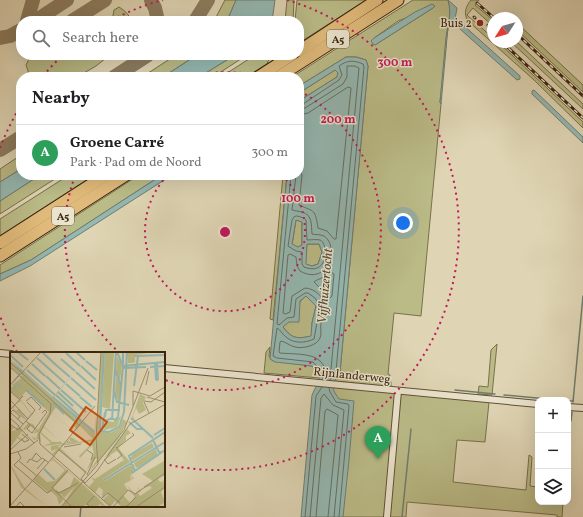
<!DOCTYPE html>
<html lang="en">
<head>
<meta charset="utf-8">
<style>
	body { margin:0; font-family:Vollkorn,serif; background:#f2f2f2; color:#202124 }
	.controls { position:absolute; right:12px; bottom:12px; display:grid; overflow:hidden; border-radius:8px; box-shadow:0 4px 16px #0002 }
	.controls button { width:36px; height:36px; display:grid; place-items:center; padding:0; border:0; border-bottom:1px solid #e0e0e0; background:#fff; color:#202124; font:20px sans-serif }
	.compass { position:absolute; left:487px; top:12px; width:36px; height:36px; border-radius:50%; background:#fff; box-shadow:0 4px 16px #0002; rotate:234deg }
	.you { position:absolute; left:403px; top:223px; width:14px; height:14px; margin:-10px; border:3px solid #fff; border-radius:50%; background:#1a73e8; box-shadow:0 0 0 6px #1a73e833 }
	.badge { display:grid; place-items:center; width:26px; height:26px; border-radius:50%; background:#111827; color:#fff; font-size:13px; font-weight:700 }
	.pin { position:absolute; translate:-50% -33px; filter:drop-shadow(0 1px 2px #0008) }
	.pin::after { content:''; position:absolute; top:21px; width:14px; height:12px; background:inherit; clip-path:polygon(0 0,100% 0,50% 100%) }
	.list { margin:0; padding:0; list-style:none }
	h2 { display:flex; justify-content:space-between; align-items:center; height:52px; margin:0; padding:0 16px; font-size:17px }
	h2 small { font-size:13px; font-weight:400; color:#757577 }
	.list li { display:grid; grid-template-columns:26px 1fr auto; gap:12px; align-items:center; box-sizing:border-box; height:56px; padding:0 16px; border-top:1px solid #e0e0e0 }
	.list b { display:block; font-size:15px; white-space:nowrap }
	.list p { margin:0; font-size:13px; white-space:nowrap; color:#757577 }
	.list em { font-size:13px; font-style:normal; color:#757577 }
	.icon { flex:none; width:22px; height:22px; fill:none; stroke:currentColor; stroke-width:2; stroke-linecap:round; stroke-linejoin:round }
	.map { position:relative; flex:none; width:583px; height:517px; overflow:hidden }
	.search { position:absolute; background:#fff; box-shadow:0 4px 16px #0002; left:16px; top:16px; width:288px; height:44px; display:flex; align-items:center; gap:10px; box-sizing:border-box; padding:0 14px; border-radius:16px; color:#757577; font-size:15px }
	.panel { position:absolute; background:#fff; box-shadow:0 4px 16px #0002; left:16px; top:72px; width:288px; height:108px; border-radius:16px }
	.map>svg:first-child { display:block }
	.green { fill:#babb87; stroke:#7a704a; fill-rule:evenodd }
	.water { fill:#94b8b2; stroke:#707d70; fill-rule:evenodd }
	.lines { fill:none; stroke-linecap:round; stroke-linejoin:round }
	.shore { stroke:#676e60; stroke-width:1 }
	.stream { stroke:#707d70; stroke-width:1.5 }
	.taxiway { stroke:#8c7c60; stroke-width:14 }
	.minor-casing { stroke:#635037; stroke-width:8 }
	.motorway-casing { stroke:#3a240d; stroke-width:13 }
	.minor { stroke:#eae4ce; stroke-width:6 }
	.motorway { stroke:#e0ba7a; stroke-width:11 }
	.rail-casing { stroke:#3a240d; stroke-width:3 }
	.rail { stroke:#eae4ce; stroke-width:1.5; stroke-dasharray:4.5; stroke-linecap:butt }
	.ring { fill:none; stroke:#c2185b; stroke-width:2; stroke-dasharray:2 4 }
	.poi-dot { fill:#8f2418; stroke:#eae4ce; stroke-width:1.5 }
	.labels { text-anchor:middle; stroke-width:3; stroke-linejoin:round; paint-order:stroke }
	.shield { fill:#eae4ce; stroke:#6f5e47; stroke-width:1 }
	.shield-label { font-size:11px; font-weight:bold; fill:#3a240d }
	.poi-label { font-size:12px; fill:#3a240d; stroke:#eae4ce; text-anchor:end }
	.street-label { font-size:12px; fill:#3a240d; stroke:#eae4ce }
	.water-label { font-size:13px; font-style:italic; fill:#504936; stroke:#eae4ce }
	.inset-river { fill:none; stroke:#94b8b2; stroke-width:2 }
	.inset-road { fill:none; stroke:#9d8e71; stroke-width:1 }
	.view { fill:#c54e0c; fill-opacity:0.15; stroke:#c54e0c; stroke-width:2 }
	.inset-edge { fill:none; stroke:#3a240d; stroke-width:2 }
	.centre { fill:#c2185b; stroke:#eae4ce; stroke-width:2 }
	.ring-label { font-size:12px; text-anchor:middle; font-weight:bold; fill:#c2185b; stroke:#eae4ce; stroke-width:3; stroke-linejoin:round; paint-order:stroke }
</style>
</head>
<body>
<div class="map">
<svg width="583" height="517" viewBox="0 0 583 517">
	<rect width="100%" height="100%" fill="#dfd5b4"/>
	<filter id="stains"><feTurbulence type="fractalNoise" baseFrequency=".005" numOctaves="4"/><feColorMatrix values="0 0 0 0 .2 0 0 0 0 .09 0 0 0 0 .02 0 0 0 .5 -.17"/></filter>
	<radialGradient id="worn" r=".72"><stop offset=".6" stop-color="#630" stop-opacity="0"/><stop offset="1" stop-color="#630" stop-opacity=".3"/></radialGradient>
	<g class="green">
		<polygon points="225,0 236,0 227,21 214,21"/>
		<polygon points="287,0 294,0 293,21 285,21"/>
		<polygon points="297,0 366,0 299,43 299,21 295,21"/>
		<path d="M413 0H448L450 8V16L447 35 440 102 441 104 421 316 394 313 388 374 390 375 389 381 391 382V387L334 381 340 372 368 66 366 60 356 57H346L299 86V77H292ZM434 7 433 8 375 45 374 38 398 21Z"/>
		<path d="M471 0H479L475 5 493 20V26L473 8 467 15 493 38V42H498L583 122V128L534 80 468 21C463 13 466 6 471 0Z"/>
		<path d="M119 7C125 11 129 14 131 21H112L114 10Z"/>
		<polygon points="517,23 583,85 583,92 517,30"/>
		<polygon points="511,42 517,42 583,104 583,109"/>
		<polygon points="31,55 110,55 96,66 77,77 30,77 26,65"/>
		<polygon points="176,55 197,55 163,77 142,77"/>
		<polygon points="235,55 247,55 213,77 199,77"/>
		<polygon points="255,55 275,55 268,61 267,64 246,77 221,77"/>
		<polygon points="335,70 338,73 337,77 302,99 299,93"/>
		<polygon points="21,155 21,169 0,182 0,169"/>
		<polygon points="40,175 61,175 0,214 0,201"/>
		<polygon points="69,175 94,175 0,236 0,219"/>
		<polygon points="139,175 162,175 31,260 0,274 0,265"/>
		<polygon points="283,175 287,175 273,320 270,319"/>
		<polygon points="296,220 302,222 302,245 298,247 292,245"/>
		<polygon points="307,244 319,244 322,252 318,264 312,266 305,264"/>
		<path d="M306 296 316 306 312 323V336C297 339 292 339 283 327 293 318 295 304 306 296Z"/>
		<polygon points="497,344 492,395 478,394 479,386 488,387 491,350"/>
		<polygon points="270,347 269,356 273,361 312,366 317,373 319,378 264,373 266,352"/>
		<polygon points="333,387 489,402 485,442 457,440 453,482 526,490 529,455 532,457 530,486 538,487 538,502 563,502 562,517 557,517 557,515 407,502 406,517 342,517 338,399 333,392"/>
	</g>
	<g class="water">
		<polygon points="236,0 275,0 272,21 227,21"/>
		<path d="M448 0 457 8 455 19 450 22 448 27 441 104 440 102C442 80 444 59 446 37 448 23 452 14 448 0Z"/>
		<polygon points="432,4 435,6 433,8 375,45 373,44 371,41 374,38 415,12"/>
		<polygon points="460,24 462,24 520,76 520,79 517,80 460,29 459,26"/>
		<polygon points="197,55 235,55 199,77 163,77"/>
		<path d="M346 57H356L366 60 368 66 340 372C334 384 328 384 339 399L354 401 349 460 343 517H301L312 395C317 383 325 378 312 366L275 362 270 359 287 175H299V101L337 77 338 73 335 70 332 72 299 93V86ZM296 220 302 222V245L298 247 292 244ZM307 244H319L322 252 318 264 312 266 306 264ZM306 296 316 306 312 323 311 336C297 339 292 339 283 327L289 322H299L300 301Z"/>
		<polygon points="534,90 583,137 583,143 532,94 532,91"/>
		<polygon points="21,169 21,175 40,175 0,201 0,182"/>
		<polygon points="162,175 172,175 30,266 0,281 0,274 31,260"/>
	</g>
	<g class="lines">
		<g class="shore">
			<path d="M299 104H303L339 80 342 75 339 66C347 60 354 60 363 64L364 67 336 371 330 380"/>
			<path d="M299 115 308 113 348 87 351 88 336 239H334L327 231 318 228C315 209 315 212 299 205L302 175 299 167"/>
			<path d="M291 175 277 324 279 325 287 318 294 317 296 299 305 293H308L315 298 320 306 314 339C305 343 294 344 286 337 282 334 281 330 277 328L273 356 277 358 313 362 321 371 323 379"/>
			<path d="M296 175 292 210C295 211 298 211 302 212 313 215 311 225 312 234 315 235 320 234 324 236 340 246 328 287 300 271L297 266 296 257 290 254 288 255 283 313 285 314 290 312 292 296 305 288C314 288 326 298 325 308 325 313 322 318 321 323 320 328 322 334 320 338 317 346 302 349 295 347 290 346 286 342 281 341L280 342 279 352 280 353C290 354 311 353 319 360 323 363 325 369 328 372L331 369 359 68 355 66H347V77L343 84 305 108 299 109"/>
			<path d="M297 216 304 218 306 220 307 240C311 240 316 239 320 240 328 242 330 277 304 267L302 264V252L296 251 288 246 292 220 294 217Z"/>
			<path d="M331 272 334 274 332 296 330 298 314 282C318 278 325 279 331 272Z"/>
			<polyline points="329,388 330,392 336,402 348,404 349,406 339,517"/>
			<polyline points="305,517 316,396 322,387"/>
			<polyline points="310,517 321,398 324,394 333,405 344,410 334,517"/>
			<polyline points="316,517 325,411 327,409 338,415 328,517"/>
		</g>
		<g class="stream">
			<polyline points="455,390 495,394"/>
			<polyline points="504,395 558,400"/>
			<polyline points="568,401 573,401"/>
			<polyline points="573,402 583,296"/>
			<polyline points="571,421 572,412"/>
			<polyline points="80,517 81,506"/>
			<polyline points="402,517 411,429"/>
		</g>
		<g class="taxiway">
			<polyline points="151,0 155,8 158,21"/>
			<polyline points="27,21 33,0"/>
			<polyline points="35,21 67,0"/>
			<polyline points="72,21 105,0"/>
			<polyline points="195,21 208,0"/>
			<polyline points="0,38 10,36 21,30"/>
			<polyline points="114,77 148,55"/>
			<polyline points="0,150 21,137"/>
		</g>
		<g class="minor-casing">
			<g id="minor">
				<polyline points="0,353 11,354"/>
				<polyline points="164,368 538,404"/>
				<polyline points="568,407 583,408"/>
				<polyline points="387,517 398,391"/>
			</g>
		</g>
		<g class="motorway-casing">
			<g id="motorway">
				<polyline points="299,51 377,0"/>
				<polyline points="258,77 292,55"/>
				<polyline points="278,77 398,0"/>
				<polyline points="0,243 106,175"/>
				<polyline points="0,256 126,175"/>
			</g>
		</g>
		<use href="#minor" class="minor"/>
		<use href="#motorway" class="motorway"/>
		<g class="rail-casing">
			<g id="rail">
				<polyline points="477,3 494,18"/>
				<polyline points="474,17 475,18"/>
				<polyline points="488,25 489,27"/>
				<polyline points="517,34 583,96"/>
				<polyline points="502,42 583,118"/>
			</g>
		</g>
		<use href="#rail" class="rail"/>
	</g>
	<g class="ring">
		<path d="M282 175A80 80 0 1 1 168 175"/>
		<path d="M120 353A160 160 0 0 1 75 176M186 77A160 160 0 0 1 264 77M300 91A160 160 0 0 1 165 380"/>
		<path d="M17 352A240 240 0 0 1 0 316M0 148A240 240 0 0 1 20 107M43 76A240 240 0 0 1 63 55M112 20A240 240 0 0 1 163 0M287 0A240 240 0 0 1 165 464"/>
	</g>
	<circle class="poi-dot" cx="480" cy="23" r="4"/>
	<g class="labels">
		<g class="shield">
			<rect x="327" y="30" width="22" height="18" rx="3"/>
			<rect x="52" y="207" width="22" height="18" rx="3"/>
		</g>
		<g class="shield-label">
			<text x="338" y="43">A5</text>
			<text x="63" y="220">A5</text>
		</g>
		<g class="poi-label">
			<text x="472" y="27">Buis 2</text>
		</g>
		<g class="street-label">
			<text transform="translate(352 375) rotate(6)" y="4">Rijnlanderweg</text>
		</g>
		<g class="water-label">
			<text transform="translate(324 286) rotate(-85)" y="5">Vijfhuizertocht</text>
		</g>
	</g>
	<g transform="translate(10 352)">
		<rect width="155" height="155" fill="#dfd5b4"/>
		<path d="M91 0H94L90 77 100 81 109 76 113 67 117 70 108 87 79 120 88 106 85 107 75 121 49 98 44 103 42 102 47 97 41 99V94L68 90 33 94 41 91 30 81 31 90 28 87 24 88 22 84 26 87 28 80 23 82 26 78 21 73 15 78 13 77 18 71 23 72 26 76 32 65 26 76 28 78 39 60 16 39 10 47 22 62 16 68 10 64 7 66 11 63 5 59 0 53 3 55 6 53 3 56 6 59 9 57 16 67 21 62 11 49 6 52 10 48 0 39V35H3L2 33 10 27 12 22H8L0 14V9L84 82 86 62 85 89V98ZM46 55 65 71 61 77 42 61ZM42 61 64 80 62 77 65 74V76L69 79 67 77 70 74 83 87 69 90 61 85 59 87 62 91 58 88 56 91H58H52L34 74ZM34 75 50 89 49 90H42L31 80ZM84 89 69 104 70 106 82 93 84 102 76 120 48 94ZM95 0H104L100 57 92 55ZM118 0H144L125 3V10L122 11H118ZM107 5 112 13 110 28 106 21ZM106 25 111 35 109 50 105 42ZM130 42 136 45 133 51 136 58 129 62 126 56 123 64 125 68 122 65ZM111 64 107 75 94 78 96 69 103 70ZM120 72 117 77 121 81 116 84V88L108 96 120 110 93 127 95 129 121 113 124 117 121 124 124 126 116 132 125 142 129 138 127 135 131 139 136 136 128 141 130 144 142 136 140 134 134 136V134L143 129 132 122 154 109 155 123 148 127 150 130 155 128 152 131 155 130V135L144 143 155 136 151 140 155 150 147 155H127L136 147 126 155H112L105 149 101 154 93 148 98 143 97 141 92 146 93 138 89 135 85 141 79 135 84 129 81 125 85 127 114 108 107 99 100 103 103 109 100 104 95 108 98 102 94 106ZM120 122 122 127 116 132 125 145 120 151 113 143 118 138 114 132 121 128ZM2 74 4 76 1 78 2 79 6 78 7 75 13 78 8 85 12 87 14 90 7 86 0 96V77ZM142 91 144 95 123 108 120 107 123 102ZM146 97 148 104 127 116 125 114 124 111ZM43 106 87 145 96 155 89 152 88 155 75 153 72 155H52L65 134 54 146 50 141 53 148 49 153 47 145 41 139 39 141 23 128 28 122 37 130 45 129 55 118 43 108 41 110ZM58 120 64 125 60 135 49 140 43 136ZM0 113 11 125 3 117 15 136 37 155 11 135Z" fill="#babb87" fill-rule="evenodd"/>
		<path d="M0 7 43 45 63 22 44 45 84 78V82L13 20 5 29 15 38 8 33 5 36 7 38V39L3 35 8 33 5 29 0 34 11 19Z" fill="#94b8b2"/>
		<path class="inset-river" d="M8 0 18 8M32 0 46 13M66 0 75 8M94 0 90 76 92 79 99 80 109 75 114 60 117 0M107 0 112 12M56 1 70 14M0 3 13 15M125 4 155 3M27 6 55 31M51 7 65 19M76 9 87 18M145 11 146 28M147 11V29M22 12 35 24M46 13 60 25M113 13V0M147 13 148 28M71 14 86 28M140 15 155 14M114 16 136 15M17 18 45 43M105 18 111 34M66 20 85 37M36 24 50 37M61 26 86 48M56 32 70 44M124 34 128 4M16 38 34 54M51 38 76 60M104 39 107 50 119 53M48 40 63 54M46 43 69 64M70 45 82 55M43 51 54 62M95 65 96 58H110M108 65 113 14 155 10M121 66 143 86M102 68 106 0M95 69 102 66 105 68 108 65M119 70 127 77H133M92 78 95 60M144 83 155 76M143 88 149 100H152M34 117 45 128M125 119 119 104 155 80M122 121 155 98M94 128 155 90"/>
		<path class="inset-road" d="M0 10 11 20M0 15 41 52 40 62 29 82 30 92 101 155M12 21 70 74M8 25 31 0M0 33 8 24M136 33 139 19M0 39 10 48M137 45 155 50M0 48 18 67M16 49 21 45 31 55 29 58M134 49 141 50 155 40M17 50 25 58 22 62M134 50 139 61M123 54V39L140 44 155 35M0 58 13 44M0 60 13 72M1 60 3 58 10 64 8 67M0 66 9 74M16 69 25 77M0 72 8 78 23 61M20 73 17 77 22 81 37 60 35 58 32 61M8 74 24 91M12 87 14 90 19 88 12 82M54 95 71 92M106 95 112 103 107 107M107 96 124 83 122 81M0 98 18 82M49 98 76 120 71 127 75 131 87 119 120 72 154 53M77 98 83 102 81 108M8 100 11 106 4 113 37 141 42 138M0 102 16 97 28 88M22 107 26 101 31 106M94 107 98 112 106 107M9 109 27 124M17 111 20 107 27 110 32 106 38 110M38 111 85 54M87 111 114 78 138 16M27 117 35 108M58 118 42 136 62 155M77 123 85 105M46 139 49 141 68 131M92 146 98 141 110 151M0 154 38 111M6 155 10 150 15 155M51 155 88 112 86 87 91 0M80 155 77 152 84 144M103 155 118 138 125 142 155 121M116 155 126 145M126 155 155 135"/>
		<path class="view" d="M76 55 97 70 80 93 60 78Z"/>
		<rect width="155" height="155" class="inset-edge"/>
	</g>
	<circle cx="225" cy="232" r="6" class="centre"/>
	<g class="ring-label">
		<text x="395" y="66">300 m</text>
		<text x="338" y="123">200 m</text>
		<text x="298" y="202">100 m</text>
	</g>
	<rect width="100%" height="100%" filter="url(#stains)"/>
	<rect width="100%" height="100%" fill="url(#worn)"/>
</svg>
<div class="controls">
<button>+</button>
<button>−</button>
<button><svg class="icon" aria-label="layers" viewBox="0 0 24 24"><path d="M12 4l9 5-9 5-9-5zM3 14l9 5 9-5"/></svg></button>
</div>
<svg class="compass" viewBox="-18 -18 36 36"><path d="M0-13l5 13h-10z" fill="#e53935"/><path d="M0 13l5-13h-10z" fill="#757577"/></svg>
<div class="you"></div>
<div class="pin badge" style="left:378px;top:459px;background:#2e9e5b">A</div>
<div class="search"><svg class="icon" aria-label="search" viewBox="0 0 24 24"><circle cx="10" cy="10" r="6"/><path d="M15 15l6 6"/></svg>Search here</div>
<section class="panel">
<h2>Nearby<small></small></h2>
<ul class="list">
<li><span class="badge" style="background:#2e9e5b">A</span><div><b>Groene Carré</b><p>Park · Pad om de Noord</p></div><em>300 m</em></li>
</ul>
</section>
</div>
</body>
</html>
